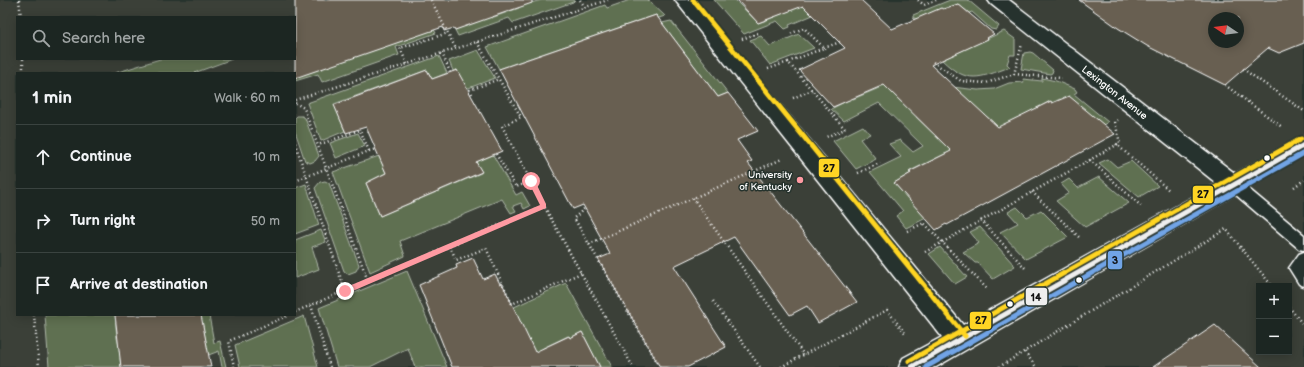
<!DOCTYPE html>
<html lang="en">
<head>
<meta charset="utf-8">
<style>
	body { margin:0; font-family:"Balsamiq Sans",sans-serif; background:#29322f; color:#f1f3f6 }
	.controls { position:absolute; right:12px; bottom:12px; display:grid; overflow:hidden; border-radius:0px; box-shadow:0 2px 10px #0003 }
	.controls button { width:36px; height:36px; display:grid; place-items:center; padding:0; border:0; border-bottom:1px solid #3a4340; background:#1c2622; color:#f1f3f6; font:20px sans-serif }
	.compass { position:absolute; left:1208px; top:12px; width:36px; height:36px; border-radius:50%; background:#1c2622; box-shadow:0 2px 10px #0003; rotate:283deg }
	.stop { position:absolute; width:12px; height:12px; margin:-9px; border:3px solid #ff9aa2; border-radius:50%; background:#fff }
	.stop.end { background:#ff9aa2; border-color:#fff; box-shadow:0 1px 4px #0008 }
	.list { margin:0; padding:0; list-style:none }
	h2 { display:flex; justify-content:space-between; align-items:center; height:52px; margin:0; padding:0 16px; font-size:17px }
	h2 small { font-size:13px; font-weight:400; color:#a0a5a5 }
	.list li { display:grid; grid-template-columns:26px 1fr auto; gap:12px; align-items:center; box-sizing:border-box; height:64px; padding:0 16px; border-top:1px solid #3a4340 }
	.list b { display:block; font-size:15px; white-space:nowrap }
	.list em { font-size:13px; font-style:normal; color:#a0a5a5 }
	.icon { flex:none; width:22px; height:22px; fill:none; stroke:currentColor; stroke-width:2; stroke-linecap:round; stroke-linejoin:round }
	.map { position:relative; flex:none; width:1304px; height:367px; overflow:hidden }
	.search { position:absolute; background:#1c2622; box-shadow:0 2px 10px #0003; left:16px; top:16px; width:280px; height:44px; display:flex; align-items:center; gap:10px; box-sizing:border-box; padding:0 14px; border-radius:0px; color:#a0a5a5; font-size:15px }
	.panel { position:absolute; background:#1c2622; box-shadow:0 2px 10px #0003; left:16px; top:72px; width:280px; height:244px; border-radius:0px }
	.map>svg:first-child { display:block }
	.built { fill:#3a4038; fill-rule:evenodd }
	.green { fill:#5e6f51; stroke:#aeb7a8 }
	.building { fill:#685f51; stroke:#fff; fill-rule:evenodd }
	.lines { fill:none; stroke-linecap:round; stroke-linejoin:round }
	.lane-casing { stroke:#fff; stroke-width:3 }
	.street-casing { stroke:#fff; stroke-width:3 }
	.secondary-casing { stroke:#fff; stroke-width:3 }
	.path { stroke:#fff; stroke-width:2.5; stroke-dasharray:1 3; stroke-linecap:butt }
	.lane { fill:#26332d; fill-rule:evenodd }
	.street { fill:#26332d; fill-rule:evenodd }
	.secondary { fill:#26332d; fill-rule:evenodd }
	.bus-1-casing { stroke:#26332d; stroke-width:8 }
	.bus-2-casing { stroke:#26332d; stroke-width:8 }
	.bus-3-casing { stroke:#26332d; stroke-width:8 }
	.bus-1 { stroke:#eee; stroke-width:5 }
	.bus-2 { stroke:#71a4e6; stroke-width:5 }
	.bus-3 { stroke:#ffd524; stroke-width:5 }
	.route { fill:#ff9aa2 }
	.bus-dot { fill:#fff; stroke:#26332d; stroke-width:1.5 }
	.poi-dot { fill:#ff9aa2; stroke:#26332d; stroke-width:1.5 }
	.labels { text-anchor:middle; stroke-width:3; stroke-linejoin:round; paint-order:stroke }
	.street-label { font-size:10px; fill:#fff; stroke:#26332d }
	.poi-label { font-size:10px; fill:#fff; stroke:#26332d; text-anchor:end }
	.line-badge { stroke:#26332d; stroke-width:1.5 }
	.pale-badge-label { font-size:11px; text-anchor:middle; font-weight:bold; fill:#111 }
</style>
</head>
<body>
<div class="map">
<svg width="1304" height="367" viewBox="0 0 1304 367">
	<rect width="100%" height="100%" fill="#26332d"/>
	<filter id="ink" filterUnits="userSpaceOnUse"><feTurbulence type="fractalNoise" baseFrequency=".025" numOctaves="2"/><feDisplacementMap in="SourceGraphic" scale="8" xChannelSelector="R" yChannelSelector="G"/><feConvolveMatrix kernelMatrix="1 2 1 2 8 2 1 2 1" color-interpolation-filters="sRGB"/></filter>
	<g filter="url(#ink)">
		<path class="built" d="M0 0H1304V367H0ZM17 17H295V59H17ZM1214 18H1238V42H1214ZM17 73H295V315H17ZM1259 286H1289V352H1259Z"/>
		<g class="green">
			<polygon points="542,0 575,0 573,2 513,23 509,18 458,36 455,30 489,16 491,18 519,8 518,6"/>
			<polygon points="630,0 648,0 665,16 659,18 656,15 499,69 487,47 605,5 607,8"/>
			<polygon points="714,0 735,0 758,23 767,20 804,4 813,15 789,25 790,27 785,29 777,21 744,34"/>
			<polygon points="950,0 968,0 999,26 996,30 991,29 972,12 969,13 958,4 917,20 913,17 913,15"/>
			<polygon points="671,21 728,93 718,97 662,23"/>
			<polygon points="433,28 436,33 396,47 399,55 322,82 318,74 295,81 295,76"/>
			<path d="M1004 31 1015 39V55H1010L1007 64 1010 67C979 78 968 85 942 60Z"/>
			<polygon points="799,34 814,48 770,65 750,40 761,36 770,46"/>
			<polygon points="478,50 495,78 466,89 457,70 453,71 449,61"/>
			<polygon points="1030,52 1033,53 1053,70 1052,73 1050,74 1021,69 1024,53"/>
			<polygon points="439,56 447,73 432,79 427,70 334,104 345,131 321,141 307,103"/>
			<polygon points="160,59 232,59 194,73 115,73"/>
			<polygon points="1042,78 1056,81 1075,89 1077,92 1074,94 1108,122 1103,125 1060,99 1052,103 1050,101 999,130 993,122 952,87 978,90 994,89 1009,83 1024,82 1023,79 1042,81"/>
			<polygon points="884,84 903,104 904,103 917,116 916,117 953,152 945,154 910,171 911,173 894,183 926,218 906,228 896,216 903,211 870,172 901,157 889,144 900,140 913,152 923,146 879,103 844,121 831,109 852,98 853,99 879,88 878,87"/>
			<polygon points="297,116 302,116 305,118 319,156 315,161 310,163 305,161 295,131 295,118"/>
			<polygon points="863,126 870,134 860,139 876,159 856,169 833,141"/>
			<polygon points="358,133 365,146 336,158 330,143"/>
			<polygon points="493,155 516,195 522,192 530,206 524,209 521,203 513,206 516,211 511,213 502,199 400,241 405,256 370,272 333,172 379,156 386,173 366,183 380,216 481,173 476,162"/>
			<polygon points="1108,159 1117,167 1131,161 1158,186 1139,197 1099,163"/>
			<polygon points="1099,177 1129,203 1085,227 1056,201 1069,193 1061,184 1069,179 1078,188"/>
			<polygon points="325,181 329,183 359,265 356,271 348,274 344,271 315,188 320,182"/>
			<polygon points="306,184 319,225 295,234 295,188"/>
			<polygon points="1017,207 1027,217 1041,210 1068,237 1026,259 1000,232 1018,223 1008,212"/>
			<polygon points="980,227 1015,266 993,279 978,263 975,263 963,252 979,243 970,232"/>
			<polygon points="321,230 326,242 312,247 319,269 295,278 295,240"/>
			<polygon points="940,247 967,277 955,284 929,254"/>
			<polygon points="407,271 447,367 415,367 408,348 370,367 337,367 319,308"/>
			<polygon points="566,283 612,367 600,367 582,332 570,338 568,336 543,348 534,356 512,308"/>
			<polygon points="45,315 115,315 117,338 122,357 120,358 121,367 49,367"/>
			<polygon points="200,315 209,315 214,343 220,341 226,367 222,367 219,351 206,356 204,347 207,346"/>
			<polygon points="304,316 318,367 240,367 235,345"/>
		</g>
		<g class="building">
			<polygon points="295,0 532,0 532,3 455,30 454,28 444,31 443,27 295,78"/>
			<polygon points="737,0 861,0 892,29 941,8 943,9 958,4 994,34 987,38 988,39 931,65 998,127 1051,101 1052,103 1069,96 1115,134 947,225 946,224 936,230 894,183 911,173 909,172 951,151 884,85 833,107 799,70 845,48 803,6 758,23"/>
			<path d="M1079 0H1304V43L1279 53 1268 48 1225 85 1147 46 1118 28ZM1214 18H1238V42H1214Z"/>
			<polygon points="656,15 718,97 728,93 758,131 737,140 752,161 748,163 857,302 818,323 807,306 790,315 734,237 674,266 726,347 688,367 660,367 598,259 610,254 583,205 573,209 499,69"/>
			<polygon points="427,70 432,79 457,70 502,151 476,162 482,172 380,216 366,183 386,173 366,127 346,133 334,105"/>
			<polygon points="473,258 483,279 495,274 500,284 502,283 535,352 569,336 570,338 582,332 600,367 452,367 419,285 457,268 456,265"/>
			<polygon points="115,315 201,315 211,367 121,367"/>
			<polygon points="1215,325 1261,367 1153,367"/>
		</g>
		<g class="lines">
			<g class="lane-casing">
				<g id="lane">
					<polygon points="1233,178 1238,180 1304,235 1304,250 1299,249 1228,188 1226,184 1228,180"/>
					<polygon points="1304,252 1304,286 1299,284 1289,268 1299,254"/>
				</g>
			</g>
			<g class="street-casing">
				<polygon id="street" points="988,0 1009,0 1241,178 1244,184 1241,190 1233,193 1225,190 991,4"/>
			</g>
			<g class="secondary-casing">
				<polygon id="secondary" points="675,0 694,0 963,325 1297,139 1304,137 1304,155 936,367 899,367 903,358 942,337"/>
			</g>
			<g class="path">
				<polyline points="19,0 21,17"/>
				<polyline points="431,0 456,49"/>
				<polyline points="580,0 585,7"/>
				<polyline points="918,0 924,5 936,0"/>
				<polyline points="742,39 758,33"/>
				<polyline points="477,42 521,117 502,126 544,206 633,367"/>
				<polyline points="824,48 840,42"/>
				<polyline points="442,53 450,72"/>
				<polyline points="23,59 23,73"/>
				<polyline points="788,62 824,48 804,28 790,34"/>
				<polyline points="933,62 961,81 986,83 1014,74 1022,44"/>
				<polyline points="407,64 400,48 448,33"/>
				<polyline points="768,69 788,62 845,129 826,137"/>
				<polyline points="1243,69 1304,111"/>
				<polyline points="1014,74 1062,78"/>
				<polyline points="1225,85 1282,127"/>
				<polyline points="472,94 470,90 499,79"/>
				<polyline points="793,98 812,90"/>
				<polyline points="295,100 608,0"/>
				<polyline points="295,103 304,108 368,281"/>
				<polyline points="295,143 345,291"/>
				<polyline points="1116,144 1170,191"/>
				<polyline points="369,151 376,149"/>
				<polyline points="496,154 516,187 531,181"/>
				<polyline points="1090,160 1141,206"/>
				<polyline points="858,173 880,163"/>
				<polyline points="295,181 369,151 360,130 318,145"/>
				<polyline points="1294,187 1304,180"/>
				<polyline points="1032,192 1081,239"/>
				<polyline points="693,198 804,355"/>
				<polyline points="584,209 574,218 660,367"/>
				<polyline points="981,220 1026,269"/>
				<polyline points="907,231 924,223 988,290"/>
				<polyline points="589,244 782,159"/>
				<polyline points="450,246 456,260 486,248 512,304 581,273"/>
				<polyline points="925,252 1120,143 1115,122 1118,120"/>
				<polyline points="713,301 760,367"/>
				<polyline points="311,305 330,367"/>
				<polyline points="1289,307 1304,326"/>
				<polyline points="295,312 544,206"/>
				<polyline points="34,315 39,367"/>
				<polyline points="1025,352 1036,367"/>
				<polyline points="234,367 229,341 289,315"/>
				<polyline points="781,367 887,310 906,334"/>
				<polyline points="999,367 1226,229 1272,286"/>
			</g>
			<use href="#lane" class="lane"/>
			<use href="#street" class="street"/>
			<use href="#secondary" class="secondary"/>
			<g class="bus-1-casing">
				<polyline id="bus-1" points="912,367 1304,145"/>
			</g>
			<g class="bus-2-casing">
				<polyline id="bus-2" points="926,367 1304,153"/>
			</g>
			<g class="bus-3-casing">
				<g id="bus-3">
					<polyline points="693,0 965,336"/>
					<polyline points="909,361 1301,139"/>
				</g>
			</g>
			<use href="#bus-1" class="bus-1"/>
			<use href="#bus-2" class="bus-2"/>
			<use href="#bus-3" class="bus-3"/>
		</g>
	</g>
	<polygon class="route" points="531,178 534,179 546,204 546,208 348,293 342,293 342,289 540,205 528,181"/>
	<g class="bus-dot">
		<circle cx="1267" cy="158" r="3.5"/>
		<circle cx="1079" cy="280" r="3.5"/>
		<circle cx="1010" cy="304" r="3.5"/>
	</g>
	<circle class="poi-dot" cx="800" cy="180" r="4"/>
	<g class="labels">
		<g class="street-label">
			<text transform="translate(1115 92) rotate(38)" y="4">Lexington Avenue</text>
		</g>
		<g class="poi-label">
			<text x="792" y="178">University<tspan x="792" dy="12">of Kentucky</tspan></text>
		</g>
	</g>
	<g class="line-badge">
		<rect x="818" y="158" width="22" height="20" rx="4" fill="#ffd524"/>
		<rect x="1192" y="185" width="22" height="19" rx="4" fill="#ffd524"/>
		<rect x="1107" y="250" width="16" height="20" rx="4" fill="#71a4e6"/>
		<rect x="1025" y="287" width="23" height="19" rx="4" fill="#eee"/>
		<rect x="969" y="311" width="23" height="19" rx="4" fill="#ffd524"/>
	</g>
	<g class="pale-badge-label">
		<text x="829" y="172">27</text>
		<text x="1203" y="198">27</text>
		<text x="1115" y="264">3</text>
		<text x="1036" y="301">14</text>
		<text x="981" y="324">27</text>
	</g>
</svg>
<div class="controls">
<button>+</button>
<button>−</button>
</div>
<svg class="compass" viewBox="-18 -18 36 36"><path d="M0-13l5 13h-10z" fill="#e53935"/><path d="M0 13l5-13h-10z" fill="#a0a5a5"/></svg>
<div class="stop" style="left:531px;top:181px"></div>
<div class="stop end" style="left:345px;top:291px"></div>
<div class="search"><svg class="icon" aria-label="search" viewBox="0 0 24 24"><circle cx="10" cy="10" r="6"/><path d="M15 15l6 6"/></svg>Search here</div>
<section class="panel">
<h2>1 min<small>Walk · 60 m</small></h2>
<ul class="list">
<li><svg class="icon" aria-label="ahead" viewBox="0 0 24 24"><path d="M12 20V5M6 11l6-6 6 6"/></svg><div><b>Continue</b></div><em>10 m</em></li>
<li><svg class="icon" aria-label="right" viewBox="0 0 24 24"><path d="M7 20v-9h11M14 6l5 5-5 5"/></svg><div><b>Turn right</b></div><em>50 m</em></li>
<li><svg class="icon" aria-label="arrive" viewBox="0 0 24 24"><path d="M6 21V4h12l-3 4 3 4H6"/></svg><div><b>Arrive at destination</b></div></li>
</ul>
</section>
</div>
</body>
</html>
